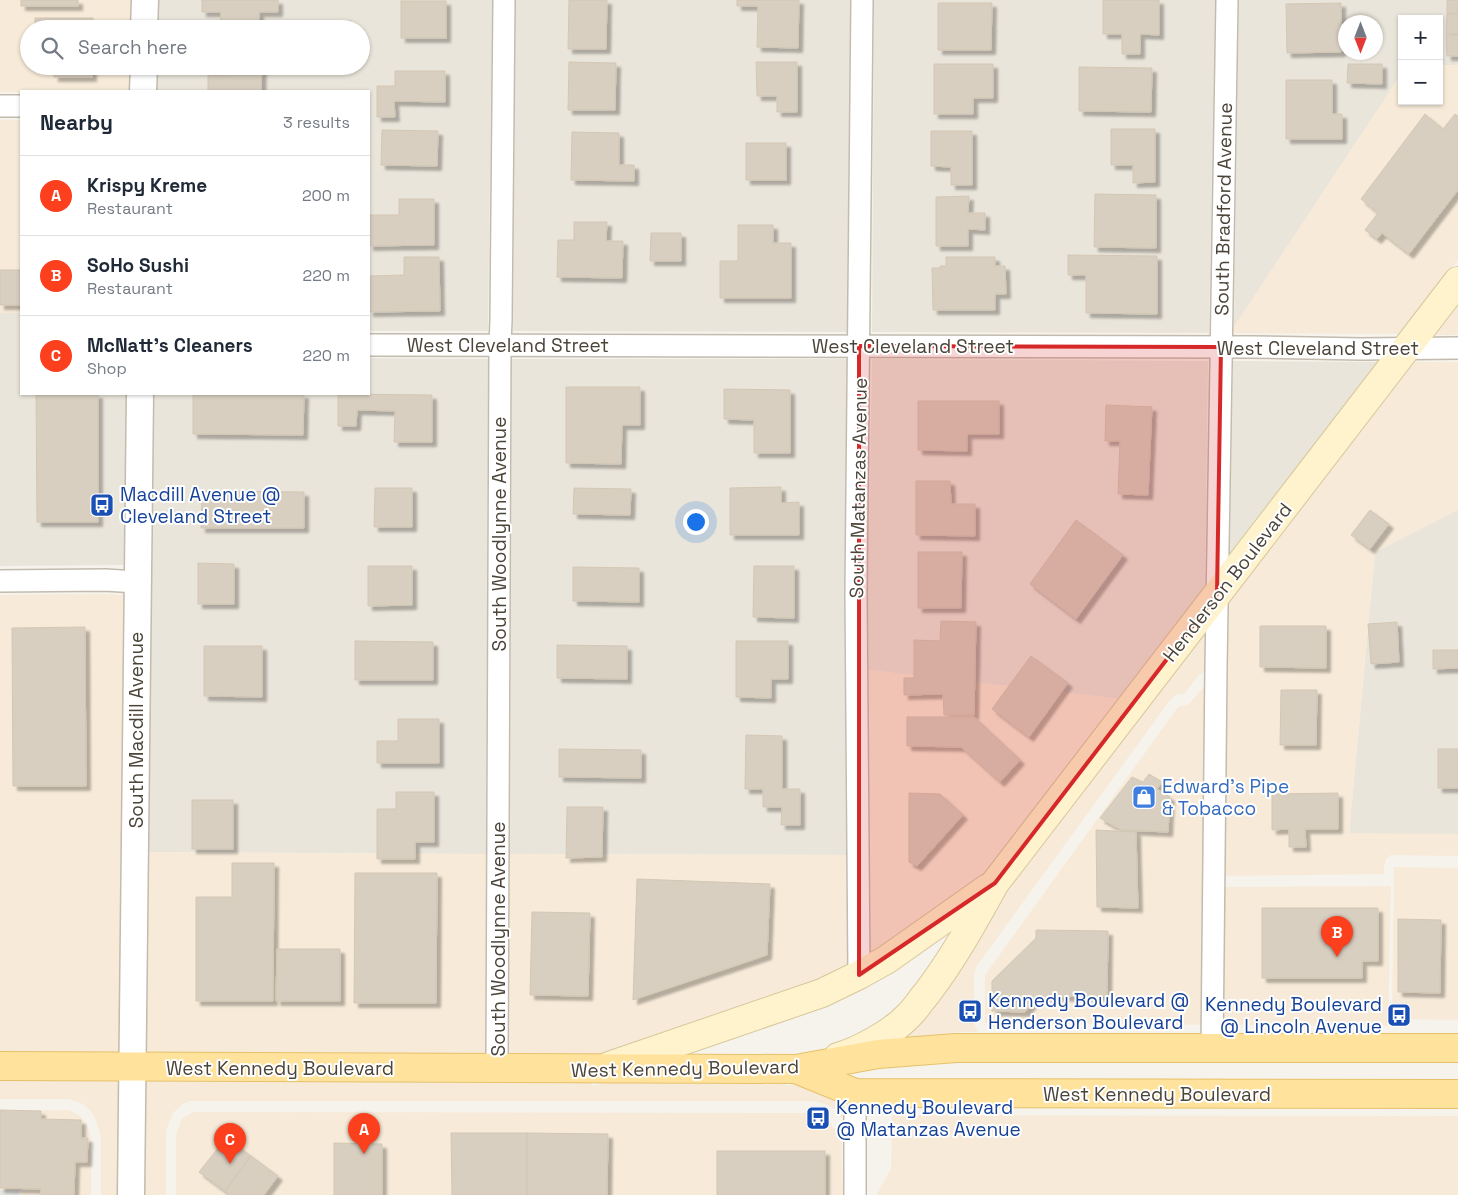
<!DOCTYPE html>
<html lang="en">
<head>
<meta charset="utf-8">
<style>
	body { margin:0; font-family:"Space Grotesk",sans-serif; background:#f2f2f3; color:#1f2937 }
	.controls { position:absolute; right:15px; top:15px; display:grid; overflow:hidden; border-radius:0px; box-shadow:0 1px 4px #0004 }
	.controls button { width:45px; height:45px; display:grid; place-items:center; padding:0; border:0; border-bottom:1px solid #e0e1e3; background:#fff; color:#1f2937; font:25px sans-serif }
	.compass { position:absolute; left:1338px; top:15px; width:45px; height:45px; border-radius:50%; background:#fff; box-shadow:0 1px 4px #0004; rotate:180deg }
	.you { position:absolute; left:695px; top:521px; width:18px; height:18px; margin:-12px; border:4px solid #fff; border-radius:50%; background:#1a73e8; box-shadow:0 0 0 8px #1a73e833 }
	.badge { display:grid; place-items:center; width:32px; height:32px; border-radius:50%; background:#fc3f1d; color:#fff; font-size:16px; font-weight:700 }
	.pin { position:absolute; translate:-50% -41px; filter:drop-shadow(0 1px 2px #0008) }
	.pin::after { content:''; position:absolute; top:26px; width:18px; height:15px; background:inherit; clip-path:polygon(0 0,100% 0,50% 100%) }
	.list { margin:0; padding:0; list-style:none }
	h2 { display:flex; justify-content:space-between; align-items:center; height:65px; margin:0; padding:0 20px; font-size:21px }
	h2 small { font-size:16px; font-weight:400; color:#747a83 }
	.list li { display:grid; grid-template-columns:32px 1fr auto; gap:15px; align-items:center; box-sizing:border-box; height:80px; padding:0 20px; border-top:1px solid #e0e1e3 }
	.list b { display:block; font-size:19px; white-space:nowrap }
	.list p { margin:0; font-size:16px; white-space:nowrap; color:#747a83 }
	.list em { font-size:16px; font-style:normal; color:#747a83 }
	.icon { flex:none; width:28px; height:28px; fill:none; stroke:currentColor; stroke-width:2; stroke-linecap:round; stroke-linejoin:round }
	.map { position:relative; flex:none; width:1458px; height:1195px; overflow:hidden }
	.search { position:absolute; background:#fff; box-shadow:0 1px 4px #0004; left:20px; top:20px; width:350px; height:55px; display:flex; align-items:center; gap:12px; box-sizing:border-box; padding:0 18px; border-radius:28px; color:#747a83; font-size:19px }
	.panel { position:absolute; background:#fff; box-shadow:0 1px 4px #0004; left:20px; top:90px; width:350px; height:305px; border-radius:0px }
	.map>svg:first-child { display:block }
	.residential { fill:#eae5da; fill-rule:evenodd }
	.commercial { fill:#f7ead8 }
	.parking { fill:#e5e3e0 }
	.building { fill:#d8cfc1; stroke:#d3c7b4; filter:url(#shadow) }
	.lines { fill:none; stroke-linecap:round; stroke-linejoin:round }
	.minor-casing { stroke:#c2bbae; stroke-width:24 }
	.tertiary-casing { stroke:#c2bbae; stroke-width:29 }
	.secondary-casing { stroke:#d6c79b; stroke-width:30 }
	.primary-casing { stroke:#e6c16a; stroke-width:30 }
	.minor { stroke:#fff; stroke-width:21 }
	.tertiary { stroke:#fff; stroke-width:26 }
	.secondary { stroke:#fff3cd; stroke-width:28 }
	.primary { stroke:#ffe39c; stroke-width:28 }
	.marked { fill:#d62828; fill-opacity:0.2; stroke:#d62828; stroke-width:4; stroke-linejoin:round }
	.labels { text-anchor:middle; stroke-width:4; stroke-linejoin:round; paint-order:stroke }
	.street-label { font-size:19px; fill:#4b4439; stroke:#fff }
	.transit-label { font-size:19px; fill:#164399; stroke:#fff; text-anchor:start }
	.shop-label { font-size:19px; fill:#366cbe; stroke:#fff; text-anchor:start }
</style>
</head>
<body>
<div class="map">
<svg width="1458" height="1195" viewBox="0 0 1458 1195">
	<defs>
		<filter id="shadow"><feDropShadow dx="4.5" dy="4.5" stdDeviation="1" flood-color="#0004"/></filter>
	</defs>
	<rect width="100%" height="100%" fill="#f6f3ec"/>
	<g class="residential">
		<polygon points="157,0 492,0 488,331 369,331 369,91 156,91 156,66 361,66 361,29 157,29"/>
		<polygon points="516,0 850,0 847,332 513,331"/>
		<polygon points="874,0 1215,0 1209,333 872,332"/>
		<path d="M1239 0H1458V65H1439V19H1402V73L1234 327ZM1346 22H1376V52H1346Z"/>
		<polygon points="0,313 21,313 21,394 128,394 126,565 0,566"/>
		<polygon points="369,358 488,359 486,854 147,852 153,394 369,394"/>
		<polygon points="512,359 847,359 844,593 846,855 510,854"/>
		<polygon points="872,359 1208,361 1205,589 1121,699 869,670 868,593"/>
		<polygon points="1233,361 1379,362 1230,556"/>
		<polygon points="1458,510 1458,834 1349,834 1375,552"/>
	</g>
	<g class="commercial">
		<polygon points="0,0 133,0 132,29 29,29 29,66 132,66 131,91 0,92"/>
		<polygon points="1439,65 1458,65 1458,260 1400,334 1234,333 1234,327 1402,73 1402,101 1439,101"/>
		<rect x="0" y="120" width="21" height="193"/>
		<polygon points="1458,302 1458,335 1433,335"/>
		<polygon points="1412,362 1458,362 1458,510 1375,552 1349,833 1458,834 1458,856 1391,855 1386,859 1384,866 1384,874 1225,876 1229,599"/>
		<polygon points="104,594 125,595 121,1053 0,1053 0,595"/>
		<polygon points="1204,632 1204,672 1199,675 1184,694 1176,695 1170,700 976,967 974,975 974,1024 978,1032 959,1032 898,1040 1004,893 1012,888 1010,885"/>
		<polygon points="869,670 1121,699 992,865 987,873 871,953"/>
		<polygon points="1207,683 1205,887 1391,886 1388,1026 985,1023 985,975 1178,707 1189,704"/>
		<polygon points="147,852 486,854 485,1055 146,1053"/>
		<polygon points="510,854 846,855 847,966 818,980 599,1055 510,1055"/>
		<polygon points="1394,867 1458,868 1458,1020 1392,1019"/>
		<polygon points="0,1080 121,1081 119,1195 101,1195 101,1137 95,1118 91,1111 83,1104 69,1099 0,1099"/>
		<polygon points="145,1081 592,1083 593,1086 603,1083 785,1083 787,1086 795,1084 843,1103 843,1117 840,1117 836,1110 828,1105 814,1101 190,1101 183,1104 173,1113 166,1130 166,1195 144,1195"/>
		<polygon points="69,1110 77,1114 82,1118 87,1125 91,1138 91,1195 0,1195 0,1111"/>
		<polygon points="193,1112 814,1113 822,1114 829,1119 833,1128 841,1129 843,1195 176,1195 176,1134 182,1119"/>
		<polygon points="892,1115 1458,1116 1458,1195 876,1195 891,1169"/>
	</g>
	<rect class="parking" x="0" y="1190" width="19" height="5"/>
	<g class="building">
		<rect x="21" y="0" width="57" height="6"/>
		<polygon points="202,0 278,0 278,12 259,12 259,29 220,29 221,12 202,12"/>
		<polygon points="569,0 607,0 606,49 568,49"/>
		<polygon points="737,0 799,0 798,48 757,47 758,6 737,6"/>
		<polygon points="1103,0 1159,0 1159,35 1140,34 1140,54 1122,54 1122,34 1103,34"/>
		<rect x="1447" y="0" width="11" height="14"/>
		<rect x="401" y="1" width="45" height="37"/>
		<polygon points="938,3 992,3 991,50 938,50"/>
		<polygon points="1341,3 1341,52 1287,53 1286,4"/>
		<polygon points="1447,14 1458,14 1458,34 1446,34"/>
		<rect x="35" y="18" width="58" height="11"/>
		<rect x="325" y="21" width="26" height="8"/>
		<rect x="297" y="22" width="25" height="7"/>
		<polygon points="1446,35 1458,35 1458,56 1447,56"/>
		<polygon points="569,62 616,63 615,110 568,110"/>
		<polygon points="756,62 797,62 797,112 777,112 777,96 757,96"/>
		<polygon points="934,64 993,64 993,98 973,98 973,114 934,114"/>
		<polygon points="1348,64 1382,64 1382,84 1347,83"/>
		<rect x="54" y="66" width="38" height="11"/>
		<polygon points="226,66 262,66 261,91 208,91 208,75 226,76"/>
		<polygon points="1079,67 1152,68 1151,112 1079,111"/>
		<polygon points="395,71 445,71 445,102 394,101 395,117 377,117 377,86 395,86"/>
		<polygon points="1286,80 1332,80 1332,114 1342,114 1342,139 1286,139"/>
		<polygon points="1425,114 1443,129 1455,114 1458,116 1458,190 1409,254 1382,233 1377,239 1365,230 1378,213 1361,199"/>
		<polygon points="1111,129 1155,129 1155,182 1133,183 1133,165 1111,165"/>
		<polygon points="382,130 438,131 437,166 381,165"/>
		<polygon points="931,131 972,131 972,185 951,185 951,167 931,166"/>
		<polygon points="572,132 619,133 619,165 634,165 634,181 571,180"/>
		<rect x="746" y="143" width="40" height="37"/>
		<polygon points="1095,194 1156,195 1156,248 1094,247"/>
		<polygon points="969,196 968,213 985,213 985,230 968,229 968,246 936,246 936,197"/>
		<polygon points="399,199 434,199 434,245 369,246 369,215 399,215"/>
		<polygon points="574,222 607,222 606,241 623,241 622,278 557,277 558,240 574,240"/>
		<polygon points="738,225 773,225 773,243 791,243 791,298 720,298 720,261 738,261"/>
		<polygon points="651,233 681,233 681,261 650,261"/>
		<polygon points="1068,255 1157,256 1157,314 1086,313 1086,275 1068,275"/>
		<polygon points="404,257 439,257 440,311 369,312 369,276 404,275"/>
		<polygon points="946,257 995,257 995,266 1005,266 1006,294 995,294 995,310 933,310 932,268 940,268 940,266 946,266"/>
		<rect x="0" y="270" width="21" height="35"/>
		<polygon points="566,387 640,387 640,425 622,425 621,464 566,463"/>
		<polygon points="724,389 790,390 790,453 754,453 754,420 724,419"/>
		<polygon points="36,394 98,394 98,522 37,522"/>
		<polygon points="193,394 304,394 303,435 193,434"/>
		<polygon points="338,394 432,395 432,442 394,442 395,411 357,410 356,426 338,426"/>
		<polygon points="918,401 999,401 999,434 967,434 967,451 918,450"/>
		<polygon points="1106,405 1152,407 1148,495 1118,494 1120,441 1105,441"/>
		<polygon points="916,481 950,481 951,504 975,504 975,536 916,535"/>
		<polygon points="781,487 781,503 799,502 799,535 730,535 730,488"/>
		<polygon points="375,488 412,488 412,527 374,527"/>
		<polygon points="574,488 631,489 630,515 573,514"/>
		<polygon points="202,491 304,492 304,528 201,528"/>
		<polygon points="1370,510 1389,524 1370,549 1351,535"/>
		<polygon points="1076,520 1123,555 1076,619 1030,584"/>
		<polygon points="918,552 962,552 961,608 918,608"/>
		<polygon points="198,563 234,564 234,604 198,604"/>
		<polygon points="368,566 412,566 412,605 368,606"/>
		<polygon points="754,566 794,566 794,618 753,617"/>
		<polygon points="573,567 639,568 639,602 573,601"/>
		<polygon points="941,621 976,622 974,715 944,715 943,694 904,695 904,678 914,678 914,640 940,641"/>
		<polygon points="1397,622 1399,662 1371,664 1368,624"/>
		<polygon points="1260,626 1326,626 1326,668 1260,667"/>
		<polygon points="85,627 86,786 13,786 12,628"/>
		<polygon points="355,641 433,642 433,680 355,680"/>
		<polygon points="736,641 788,641 788,679 771,679 771,698 736,697"/>
		<polygon points="557,645 627,646 627,679 557,678"/>
		<polygon points="204,646 262,646 262,697 204,696"/>
		<polygon points="1433,650 1458,650 1458,668 1433,669"/>
		<polygon points="1031,656 1068,683 1029,737 992,709"/>
		<polygon points="1281,690 1317,690 1316,745 1280,745"/>
		<polygon points="907,717 974,717 1020,760 1000,782 961,747 907,746"/>
		<polygon points="398,719 439,719 439,763 377,763 377,741 398,741"/>
		<polygon points="746,735 782,736 782,789 800,789 800,825 781,825 782,807 763,807 763,789 745,789"/>
		<polygon points="559,749 641,750 641,778 559,777"/>
		<rect x="1438" y="749" width="20" height="39"/>
		<polygon points="1149,774 1162,782 1157,789 1170,797 1168,832 1121,830 1100,818 1132,777 1143,782"/>
		<polygon points="396,792 434,792 434,842 415,842 415,859 377,859 377,809 396,809"/>
		<polygon points="909,793 940,794 963,815 917,866 909,862"/>
		<polygon points="1338,793 1338,829 1305,829 1306,847 1289,847 1289,829 1272,830 1272,794"/>
		<rect x="192" y="800" width="41" height="49"/>
		<polygon points="567,807 603,807 602,857 566,858"/>
		<polygon points="1096,830 1136,832 1138,908 1097,907"/>
		<polygon points="232,863 274,863 273,1001 196,1001 196,897 232,897"/>
		<polygon points="355,873 437,873 436,1003 354,1003"/>
		<polygon points="637,879 770,884 767,955 633,1000"/>
		<polygon points="1262,908 1378,908 1378,961 1362,961 1362,978 1262,978"/>
		<polygon points="532,912 590,913 588,996 530,995"/>
		<polygon points="1398,919 1441,920 1440,993 1398,992"/>
		<polygon points="1036,930 1108,931 1107,996 1037,997 1025,1012 992,1011 992,981 1036,938"/>
		<polygon points="277,949 340,949 340,1001 276,1001"/>
		<polygon points="0,1110 41,1111 41,1119 81,1120 81,1138 88,1138 87,1162 75,1162 74,1195 41,1195 41,1189 0,1188"/>
		<polygon points="451,1133 527,1133 527,1195 452,1195"/>
		<polygon points="527,1133 608,1134 607,1195 527,1195"/>
		<polygon points="226,1138 251,1156 225,1191 199,1172"/>
		<polygon points="334,1143 382,1144 382,1195 334,1195"/>
		<rect x="717" y="1151" width="108" height="44"/>
		<polygon points="251,1156 278,1176 264,1195 230,1195 225,1191"/>
	</g>
	<g class="lines">
		<g class="minor-casing">
			<g id="minor">
				<polyline points="0,106 21,106"/>
				<polyline points="369,345 1253,347 1361,349 1458,348"/>
				<polyline points="0,581 105,580 137,582"/>
				<polyline points="859,975 856,593 862,0"/>
				<polyline points="1212,1049 1216,667 1227,0"/>
				<polyline points="497,1069 500,345 501,320 504,0"/>
				<polyline points="855,1093 855,1195"/>
			</g>
		</g>
		<g class="tertiary-casing">
			<g id="tertiary">
				<polyline points="144,29 145,0"/>
				<polyline points="143,91 144,66"/>
				<path d="M131 1195C135 928 136 661 140 394"/>
			</g>
		</g>
		<g class="secondary-casing">
			<g id="secondary">
				<path d="M838 1057C859 1051 892 1033 907 1017 915 1010 920 1001 927 993 953 959 974 921 995 883L1458 281"/>
				<polyline points="609,1066 822,993 859,975 886,960 988,888"/>
			</g>
		</g>
		<g class="primary-casing">
			<g id="primary">
				<polyline points="0,1066 796,1069 878,1054 956,1048 1458,1048"/>
				<polyline points="796,1069 855,1093 1458,1094"/>
			</g>
		</g>
		<use href="#minor" class="minor"/>
		<use href="#tertiary" class="tertiary"/>
		<use href="#secondary" class="secondary"/>
		<use href="#primary" class="primary"/>
	</g>
	<path class="marked" d="M859 346 1221 347 1217 594 995 883 859 975Z"/>
	<defs>
		<g id="bus-square" transform="scale(1.25)"><rect x="-9" y="-9" width="18" height="18" rx="4" fill="#1a4fb4" stroke="#fff"/><path d="M-5-6H5V4H4V6H2V4H-2V6H-4V4H-5ZM-3.5-4V0h7V-4ZM-3.5 1.2v1.5H-2V1.2ZM2 1.2v1.5H3.5V1.2Z" fill="#fff"/></g>
		<g id="shop-square" transform="scale(1.25)"><rect x="-9" y="-9" width="18" height="18" rx="4" fill="#3f7fe0" stroke="#fff"/><path d="M-5-2.5h2.3a2.7 3.5 0 0 1 5.4 0H5L5.5 6h-11ZM-1.5-2.5h3a1.5 2.3 0 0 0-3 0Z" fill="#fff"/></g>
	</defs>
	<g fill-rule="evenodd">
		<use href="#bus-square" x="102" y="505"/>
		<use href="#shop-square" x="1144" y="797"/>
		<use href="#bus-square" x="970" y="1011"/>
		<use href="#bus-square" x="1399" y="1015"/>
		<use href="#bus-square" x="818" y="1118"/>
	</g>
	<g class="labels">
		<g class="street-label">
			<text transform="translate(1223 209) rotate(-89)" y="7">South Bradford Avenue</text>
			<text x="508" y="352">West Cleveland Street</text>
			<text x="913" y="353">West Cleveland Street</text>
			<text x="1318" y="355">West Cleveland Street</text>
			<text transform="translate(858 488) rotate(-89)" y="7">South Matanzas Avenue</text>
			<text transform="translate(499 534) rotate(-90)" y="7">South Woodlynne Avenue</text>
			<text transform="translate(1227 582) rotate(-52)" y="7">Henderson Boulevard</text>
			<text transform="translate(136 730) rotate(-90)" y="7">South Macdill Avenue</text>
			<text transform="translate(498 939) rotate(-90)" y="7">South Woodlynne Avenue</text>
			<text x="280" y="1075">West Kennedy Boulevard</text>
			<text transform="translate(685 1068) rotate(-1)" y="7">West Kennedy Boulevard</text>
			<text x="1157" y="1101">West Kennedy Boulevard</text>
		</g>
		<g class="transit-label">
			<text x="120" y="501">Macdill Avenue @<tspan x="120" dy="22">Cleveland Street</tspan></text>
			<text x="988" y="1007">Kennedy Boulevard @<tspan x="988" dy="22">Henderson Boulevard</tspan></text>
			<text x="1382" y="1011" text-anchor="end">Kennedy Boulevard<tspan x="1382" dy="22">@ Lincoln Avenue</tspan></text>
			<text x="836" y="1114">Kennedy Boulevard<tspan x="836" dy="22">@ Matanzas Avenue</tspan></text>
		</g>
		<g class="shop-label">
			<text x="1162" y="793">Edward's Pipe<tspan x="1162" dy="22">&amp; Tobacco</tspan></text>
		</g>
	</g>
</svg>
<div class="controls">
<button>+</button>
<button>−</button>
</div>
<svg class="compass" viewBox="-18 -18 36 36"><path d="M0-13l5 13h-10z" fill="#e53935"/><path d="M0 13l5-13h-10z" fill="#747a83"/></svg>
<div class="you"></div>
<div class="pin badge" style="left:364px;top:1154px">A</div>
<div class="pin badge" style="left:1337px;top:957px">B</div>
<div class="pin badge" style="left:230px;top:1164px">C</div>
<div class="search"><svg class="icon" aria-label="search" viewBox="0 0 24 24"><circle cx="10" cy="10" r="6"/><path d="M15 15l6 6"/></svg>Search here</div>
<section class="panel">
<h2>Nearby<small>3 results</small></h2>
<ul class="list">
<li><span class="badge">A</span><div><b>Krispy Kreme</b><p>Restaurant</p></div><em>200 m</em></li>
<li><span class="badge">B</span><div><b>SoHo Sushi</b><p>Restaurant</p></div><em>220 m</em></li>
<li><span class="badge">C</span><div><b>McNatt's Cleaners</b><p>Shop</p></div><em>220 m</em></li>
</ul>
</section>
</div>
</body>
</html>
